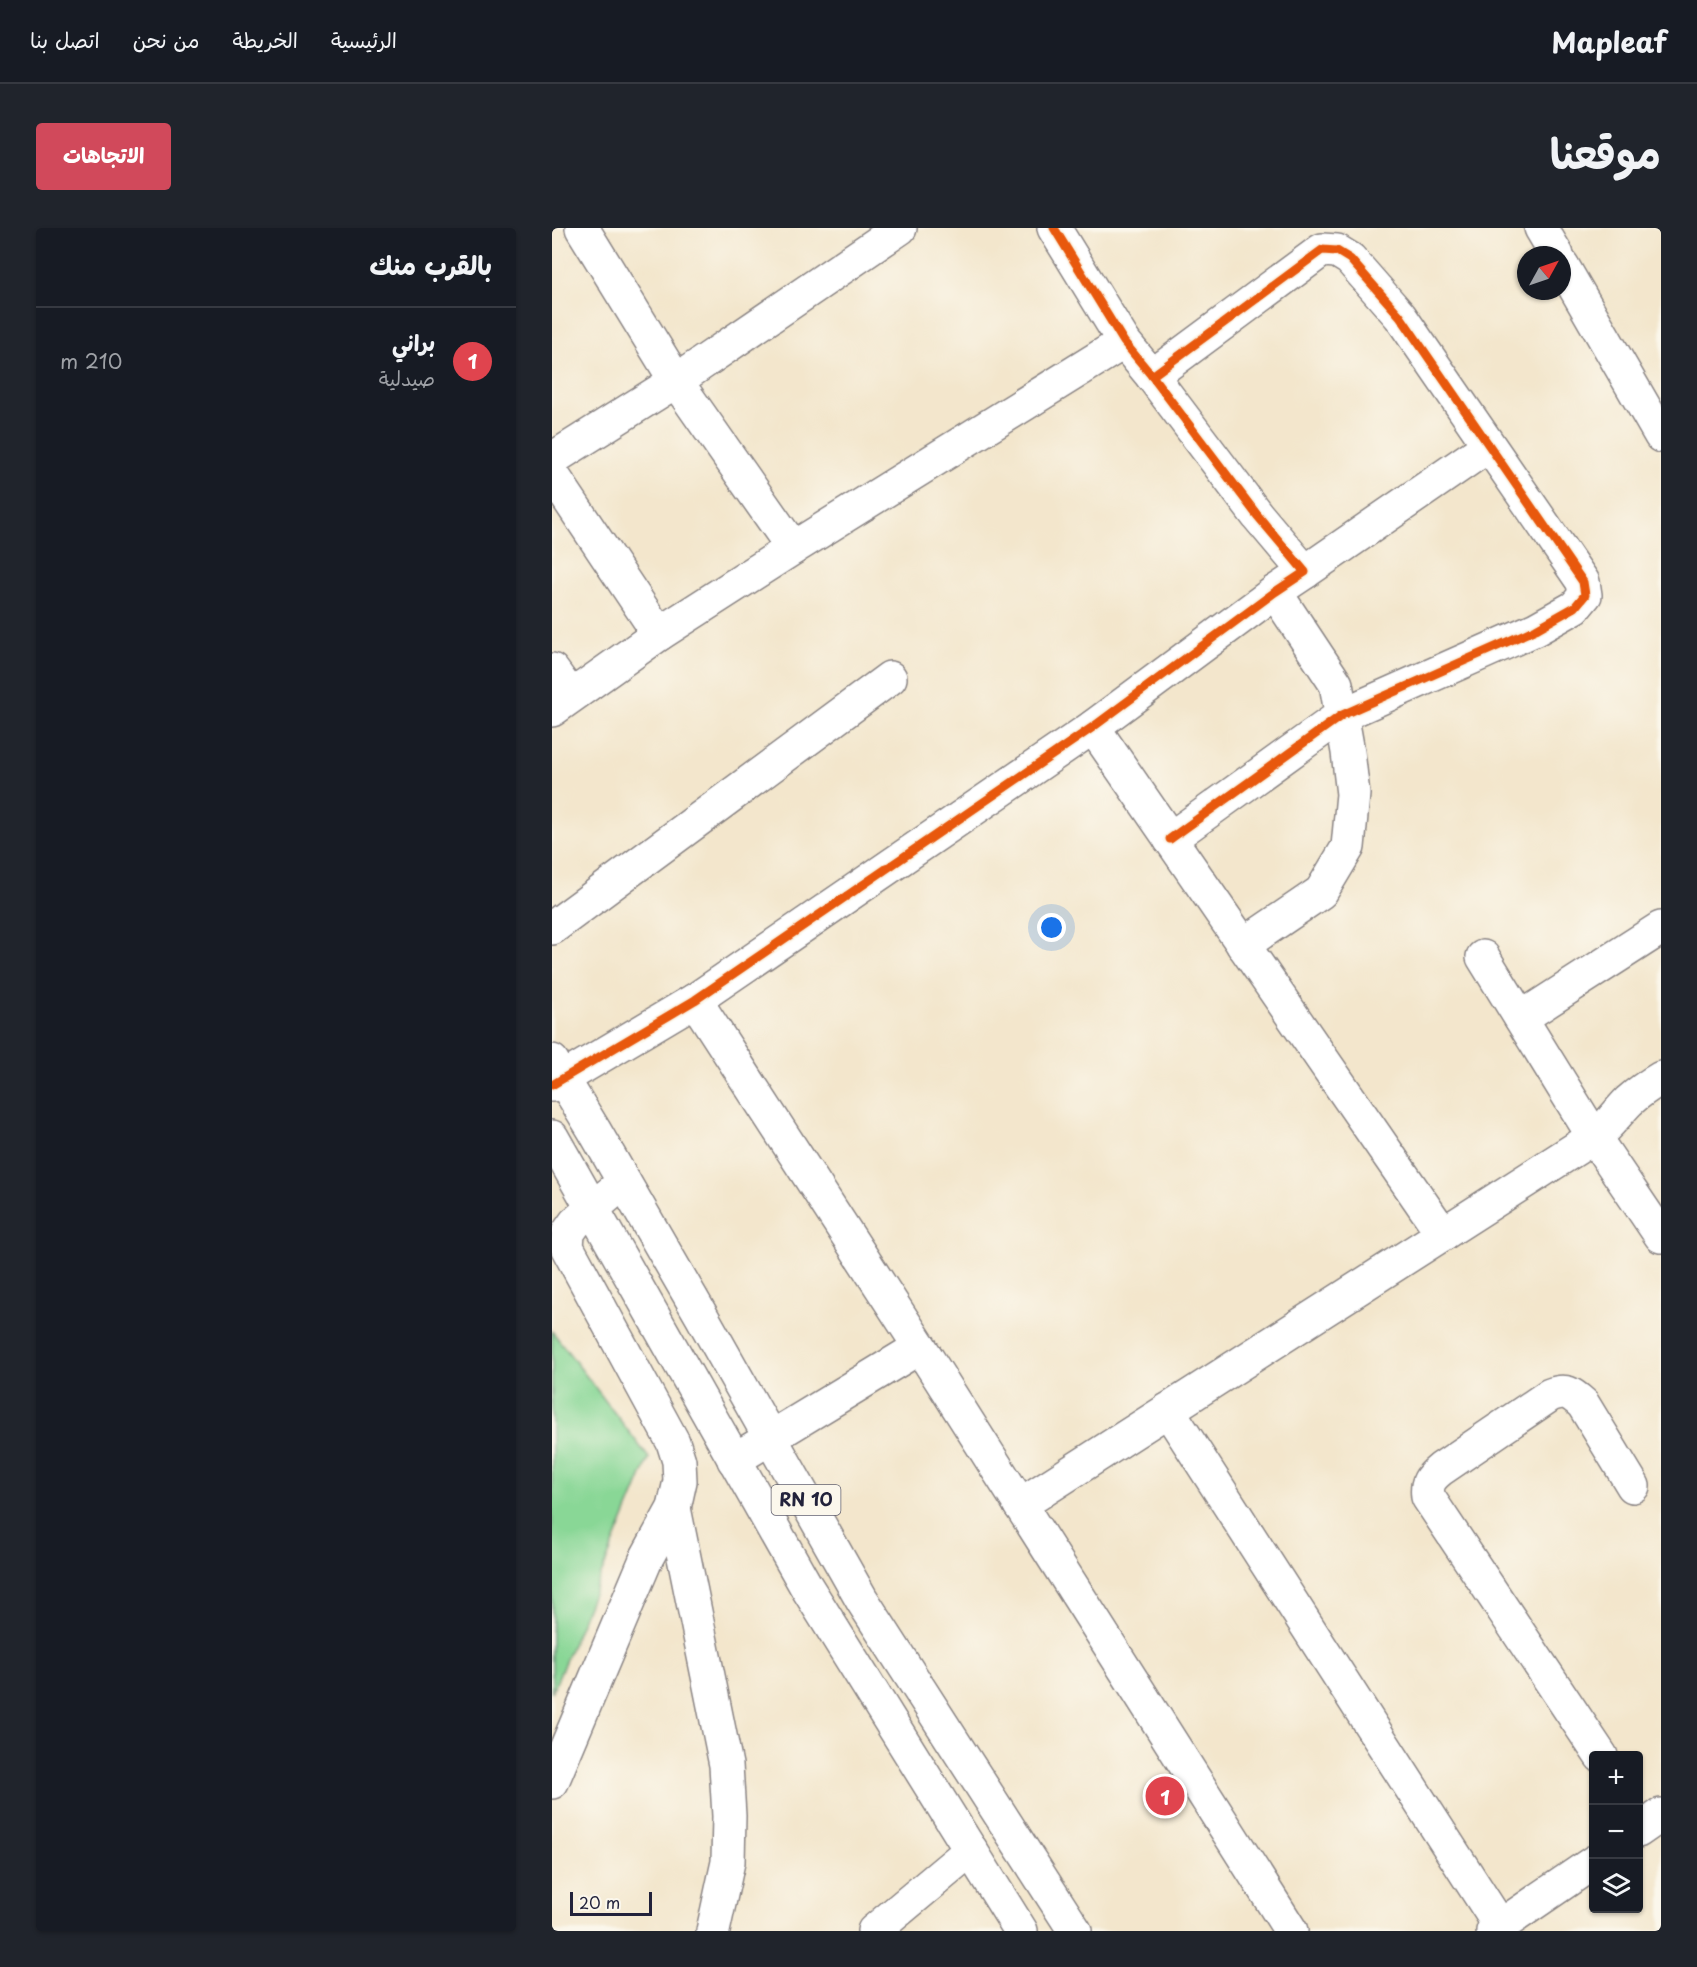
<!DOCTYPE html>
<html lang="ar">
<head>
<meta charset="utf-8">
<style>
	body { margin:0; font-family:"Playpen Sans","Playpen Sans Arabic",sans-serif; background:#20242c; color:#f1f3f6; direction:rtl }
	.controls { position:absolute; right:18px; bottom:18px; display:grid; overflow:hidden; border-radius:6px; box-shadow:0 2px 4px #0004 }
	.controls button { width:54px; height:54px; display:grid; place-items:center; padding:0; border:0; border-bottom:2px solid #363941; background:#171b24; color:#f1f3f6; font:30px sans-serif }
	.compass { position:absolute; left:965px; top:18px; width:54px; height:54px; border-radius:50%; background:#171b24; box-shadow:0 2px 4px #0004; rotate:50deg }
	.scale { position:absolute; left:18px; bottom:15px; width:82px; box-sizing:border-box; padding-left:6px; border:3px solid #22223b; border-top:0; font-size:16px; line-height:21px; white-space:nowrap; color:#22223b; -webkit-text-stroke:4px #fbf7ec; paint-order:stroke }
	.you { position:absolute; left:500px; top:700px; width:21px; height:21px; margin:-15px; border:4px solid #fff; border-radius:50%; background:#1a73e8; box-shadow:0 0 0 9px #1a73e833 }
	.badge { display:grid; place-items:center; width:39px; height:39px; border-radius:50%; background:#d1495b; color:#fff; font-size:20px; font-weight:700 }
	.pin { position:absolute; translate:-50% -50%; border:3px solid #fff; box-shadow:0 2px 6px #0006 }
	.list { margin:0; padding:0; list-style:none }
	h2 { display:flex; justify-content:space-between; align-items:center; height:78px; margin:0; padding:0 24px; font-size:26px }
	h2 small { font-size:20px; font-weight:400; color:#9ea1a6 }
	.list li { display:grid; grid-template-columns:39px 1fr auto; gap:18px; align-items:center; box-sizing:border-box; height:108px; padding:0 24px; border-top:2px solid #363941 }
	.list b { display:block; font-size:22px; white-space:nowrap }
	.list p { margin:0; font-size:20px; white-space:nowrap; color:#9ea1a6 }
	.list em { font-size:20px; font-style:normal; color:#9ea1a6 }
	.icon { flex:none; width:33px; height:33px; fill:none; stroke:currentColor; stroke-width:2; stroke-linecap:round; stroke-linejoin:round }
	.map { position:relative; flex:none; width:1109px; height:1703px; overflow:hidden; direction:ltr; border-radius:6px }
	header { display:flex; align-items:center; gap:36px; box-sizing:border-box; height:84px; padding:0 30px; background:#171b24; border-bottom:2px solid #363941 }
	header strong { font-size:28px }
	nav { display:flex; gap:33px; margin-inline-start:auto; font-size:21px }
	.intro { display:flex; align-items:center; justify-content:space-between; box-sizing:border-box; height:144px; padding:0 36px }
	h1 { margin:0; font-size:42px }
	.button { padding:15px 27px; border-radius:6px; background:#d1495b; color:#fff; font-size:21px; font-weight:700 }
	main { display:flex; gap:36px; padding:0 36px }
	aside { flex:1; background:#171b24; border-radius:6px; box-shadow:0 2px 4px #0004 }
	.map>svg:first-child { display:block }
	.green { fill:#89d796; stroke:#567c68; stroke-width:1.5 }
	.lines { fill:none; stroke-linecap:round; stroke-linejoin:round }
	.minor-casing { stroke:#8a8484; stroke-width:36 }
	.major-casing { stroke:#8a8484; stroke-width:36 }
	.minor { stroke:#fff; stroke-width:33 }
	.major { stroke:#fff; stroke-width:33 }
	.cycleway-casing { stroke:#fbf7ec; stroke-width:13 }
	.cycleway { stroke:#e8590c; stroke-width:9 }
	.labels { text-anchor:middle; stroke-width:6; stroke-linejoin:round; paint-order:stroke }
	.shield { fill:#fbf7ec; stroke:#636270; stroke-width:1.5 }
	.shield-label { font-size:18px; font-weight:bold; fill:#22223b }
</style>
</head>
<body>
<header>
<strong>Mapleaf</strong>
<nav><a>الرئيسية</a><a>الخريطة</a><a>من نحن</a><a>اتصل بنا</a></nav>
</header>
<div class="intro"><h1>موقعنا</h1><a class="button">الاتجاهات</a></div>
<main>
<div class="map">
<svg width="1109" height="1703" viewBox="0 0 1109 1703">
	<rect width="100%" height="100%" fill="#fbf7ec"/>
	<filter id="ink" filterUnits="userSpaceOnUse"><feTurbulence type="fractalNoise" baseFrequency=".0167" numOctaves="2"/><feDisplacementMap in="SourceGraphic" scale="12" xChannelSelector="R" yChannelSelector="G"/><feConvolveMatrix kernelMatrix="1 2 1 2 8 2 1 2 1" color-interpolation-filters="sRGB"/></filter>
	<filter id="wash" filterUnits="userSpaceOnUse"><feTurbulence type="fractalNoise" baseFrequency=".008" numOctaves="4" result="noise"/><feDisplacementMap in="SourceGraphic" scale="24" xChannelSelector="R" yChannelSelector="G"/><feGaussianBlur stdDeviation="1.35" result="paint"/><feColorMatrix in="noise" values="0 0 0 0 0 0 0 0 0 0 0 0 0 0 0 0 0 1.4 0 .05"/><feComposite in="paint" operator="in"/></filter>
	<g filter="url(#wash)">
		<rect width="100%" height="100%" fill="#f3e6cc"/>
		<polygon class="green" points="0,1103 97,1230 0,1465"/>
	</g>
	<g filter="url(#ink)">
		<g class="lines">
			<g class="minor-casing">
				<g id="minor">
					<polyline points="989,0 1005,27"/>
					<polyline points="1010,37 1109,208"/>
					<polyline points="600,148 770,22 785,23 798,31 848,88 1031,354 1033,367 1023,379 984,401 790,487 618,611"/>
					<polyline points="0,231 124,153 348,0"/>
					<polyline points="0,246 107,406"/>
					<polyline points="241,320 572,114"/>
					<polyline points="753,344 936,218"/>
					<polyline points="0,442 19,468"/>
					<polyline points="0,482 107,406 241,320 124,153 30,0"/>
					<polyline points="541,499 891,1006"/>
					<polyline points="0,700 338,450"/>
					<polyline points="691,717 769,664 796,619 801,566 796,524 784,456 723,364"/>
					<polyline points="931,729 1042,909 1109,1008"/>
					<polyline points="143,772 368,1119 739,1703"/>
					<polyline points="969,790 1109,700"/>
					<polyline points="0,857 143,772 541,499 723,364 753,344 705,287 600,148 572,114 502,0"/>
					<polyline points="616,1182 948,1698"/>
					<polyline points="182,1232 368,1119"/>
					<path d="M468 1277 1042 909C1057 898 1065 885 1077 873 1087 864 1097 857 1109 850"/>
					<polyline points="122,1280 174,1537 177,1588 176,1634 161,1703"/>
					<path d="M1049 1528 876 1269C874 1255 878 1250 889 1241L998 1167C1014 1161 1019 1165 1031 1176L1081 1258"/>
					<polyline points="0,1554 95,1329 122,1280 128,1253 127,1233 121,1214 15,1019 16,1005 23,995 72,954"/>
					<polyline points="1086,1603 1109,1587"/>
					<polyline points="322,1703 419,1622"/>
					<polyline points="941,1703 1042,1634"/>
				</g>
			</g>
			<g class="major-casing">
				<g id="major">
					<polyline points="0,833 42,902 149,1087 310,1372 523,1703"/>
					<polyline points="0,909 254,1358 469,1703"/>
				</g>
			</g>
			<use href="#minor" class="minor"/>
			<use href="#major" class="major"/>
			<g class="cycleway-casing">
				<g id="cycleway">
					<polyline points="600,148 770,22 785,23 798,31 848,88 1031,354 1033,367 1023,379 984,401 790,487 618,611"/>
					<polyline points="0,857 143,772 541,499 723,364 753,344 705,287 600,148 572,114 502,0"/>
				</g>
			</g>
			<use href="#cycleway" class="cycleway"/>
		</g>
	</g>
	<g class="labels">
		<rect class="shield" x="219.5" y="1257" width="69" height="30" rx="4.5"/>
		<g class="shield-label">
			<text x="254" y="1278">RN 10</text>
		</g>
	</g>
</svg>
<div class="controls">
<button>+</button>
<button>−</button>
<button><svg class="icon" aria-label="layers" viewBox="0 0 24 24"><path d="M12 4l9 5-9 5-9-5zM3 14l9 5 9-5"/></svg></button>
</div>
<svg class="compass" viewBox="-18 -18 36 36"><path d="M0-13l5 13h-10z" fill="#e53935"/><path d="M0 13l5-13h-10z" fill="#9ea1a6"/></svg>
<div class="scale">20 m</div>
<div class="you"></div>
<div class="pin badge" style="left:613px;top:1568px;background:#e0444e">1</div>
</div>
<aside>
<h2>بالقرب منك<small></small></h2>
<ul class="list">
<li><span class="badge" style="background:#e0444e">1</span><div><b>براني</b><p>صيدلية</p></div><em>210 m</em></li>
</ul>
</aside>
</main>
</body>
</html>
